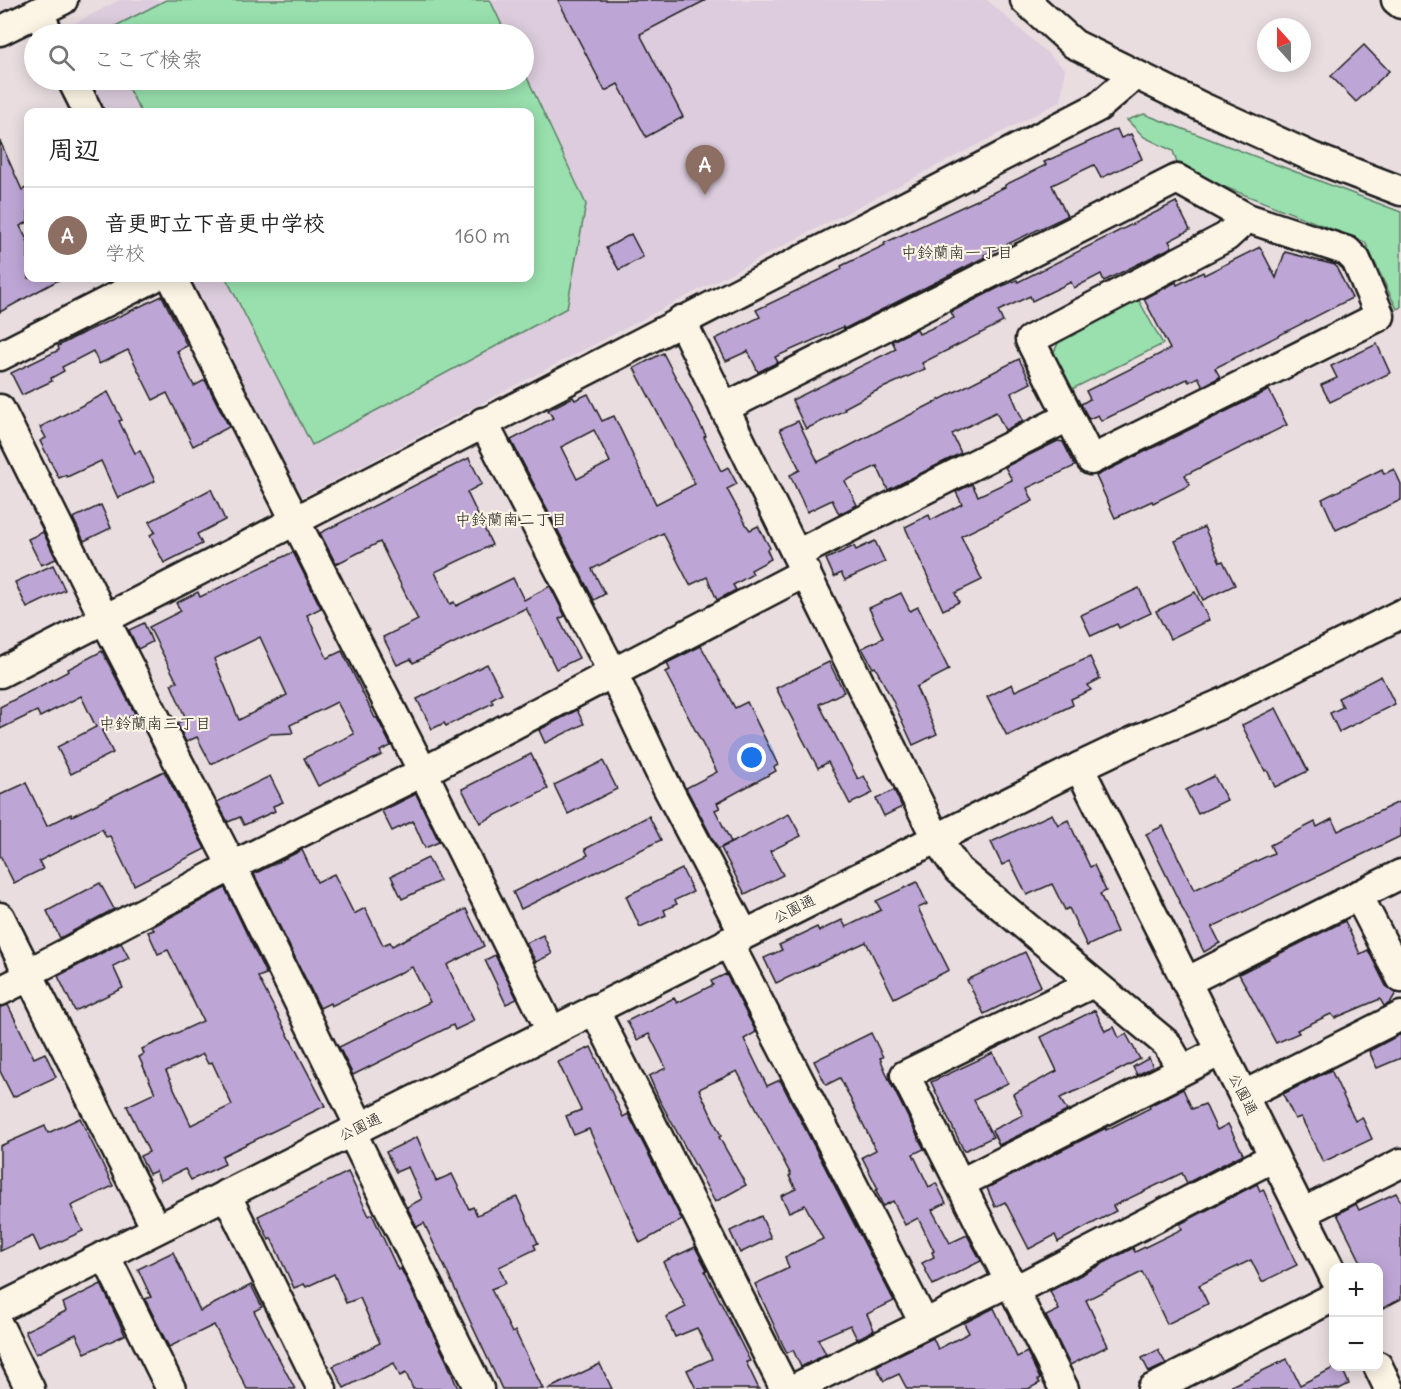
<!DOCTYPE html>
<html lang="ja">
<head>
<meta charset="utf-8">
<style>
	body { margin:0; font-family:Delius,"Klee One",sans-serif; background:#f2f2f2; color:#222 }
	.controls { position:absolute; right:18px; bottom:18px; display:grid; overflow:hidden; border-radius:12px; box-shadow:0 3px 15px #0003 }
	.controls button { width:54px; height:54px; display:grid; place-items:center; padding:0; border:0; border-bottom:2px solid #e0e0e0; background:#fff; color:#222; font:30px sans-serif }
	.compass { position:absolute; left:1257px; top:18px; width:54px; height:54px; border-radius:50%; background:#fff; box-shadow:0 3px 15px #0003; rotate:339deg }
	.you { position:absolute; left:752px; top:758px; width:21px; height:21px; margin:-15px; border:4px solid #fff; border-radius:50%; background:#1a73e8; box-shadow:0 0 0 9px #1a73e833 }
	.badge { display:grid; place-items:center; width:39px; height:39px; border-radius:50%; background:#0b8043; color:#fff; font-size:20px; font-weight:700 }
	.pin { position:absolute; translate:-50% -50px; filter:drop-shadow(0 2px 3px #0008) }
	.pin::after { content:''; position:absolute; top:32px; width:21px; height:18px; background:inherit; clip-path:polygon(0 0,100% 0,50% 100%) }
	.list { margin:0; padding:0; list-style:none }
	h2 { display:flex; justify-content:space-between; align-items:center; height:78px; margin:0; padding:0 24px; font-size:26px }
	h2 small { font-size:20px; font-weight:400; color:#767676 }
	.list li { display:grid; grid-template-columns:39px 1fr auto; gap:18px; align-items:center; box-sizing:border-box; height:96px; padding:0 24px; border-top:2px solid #e0e0e0 }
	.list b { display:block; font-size:22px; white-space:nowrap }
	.list p { margin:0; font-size:20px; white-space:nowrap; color:#767676 }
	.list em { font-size:20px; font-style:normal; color:#767676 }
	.icon { flex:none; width:33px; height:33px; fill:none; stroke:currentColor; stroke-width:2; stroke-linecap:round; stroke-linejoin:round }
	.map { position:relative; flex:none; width:1401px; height:1389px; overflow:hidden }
	.search { position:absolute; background:#fff; box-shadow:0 3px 15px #0003; left:24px; top:24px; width:510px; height:66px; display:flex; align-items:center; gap:15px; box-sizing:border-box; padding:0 21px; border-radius:33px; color:#767676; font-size:22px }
	.panel { position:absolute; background:#fff; box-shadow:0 3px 15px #0003; left:24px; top:108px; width:510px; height:174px; border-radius:12px }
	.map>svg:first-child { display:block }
	.built { fill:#dcccdd }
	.green { fill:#99e0ae; stroke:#5a7e65; stroke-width:1.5 }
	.building { fill:#bda6d5; stroke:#1c1c1c; stroke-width:1.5; fill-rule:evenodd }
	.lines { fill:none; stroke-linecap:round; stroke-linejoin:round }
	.minor-casing { stroke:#1c1c1c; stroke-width:33 }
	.minor { stroke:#fcf5e5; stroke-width:28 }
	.labels { text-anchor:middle; stroke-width:4.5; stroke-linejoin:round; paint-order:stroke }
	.street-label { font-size:15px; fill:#1c1c1c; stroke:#fcf5e5 }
	.neighbourhood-label { font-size:16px; fill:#1c1c1c; stroke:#fcf5e5 }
</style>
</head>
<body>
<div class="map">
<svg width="1401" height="1389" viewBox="0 0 1401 1389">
	<rect width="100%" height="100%" fill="#e9dde0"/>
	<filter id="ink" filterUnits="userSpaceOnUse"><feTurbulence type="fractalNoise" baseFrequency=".0167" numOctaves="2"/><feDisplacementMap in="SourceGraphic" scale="12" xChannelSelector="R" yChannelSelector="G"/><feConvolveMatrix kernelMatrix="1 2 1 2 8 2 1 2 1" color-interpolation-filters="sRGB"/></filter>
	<g filter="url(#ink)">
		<polygon class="built" points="120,0 987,0 1065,69 1061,101 298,499 186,278 530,278 530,112 102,112 86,80 524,80 524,34 63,34 61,30"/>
		<g class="green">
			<polygon points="166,0 490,0 506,34 100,34"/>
			<polygon points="524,71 586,204 567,308 312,445 226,278 530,278 530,112 141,112 124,80 524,80"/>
			<polygon points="1144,114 1401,212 1401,307 1397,309 1365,242 1179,169 1173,151 1144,137 1127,120"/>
			<polygon points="1138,299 1163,344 1070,390 1053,354 1060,339"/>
		</g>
		<g class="building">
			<polygon points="558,0 706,0 640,34 683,117 646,137 618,84 605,91"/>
			<polygon points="1364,45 1389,71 1356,102 1331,76"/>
			<polygon points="1117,129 1121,138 1131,134 1142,159 1101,178 1094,165 1052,185 1067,216 984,255 985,257 844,329 843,327 775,357 778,362 758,372 748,351 726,361 715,339 760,317 756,310 842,269 841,266 885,245 884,243 1005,187 1005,185 1046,165 1044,162"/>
			<polygon points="0,141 22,190 28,187 28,222 20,226 28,242 28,278 62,278 0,312"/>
			<polygon points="1176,202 1190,230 1169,241 1172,247 1104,281 1101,274 1074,288 1071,282 1032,301 1030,296 998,311 1003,322 922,363 925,369 874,392 844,408 845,410 806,429 792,400 896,349 892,341 917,329 919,334 954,318 951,312 1000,287 1017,280 1018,282"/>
			<polygon points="631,234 643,257 619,270 606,248"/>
			<polygon points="1260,247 1276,278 1285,252 1335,265 1352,298 1215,368 1220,377 1203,386 1198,377 1189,382 1187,379 1101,421 1098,415 1089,419 1081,404 1090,399 1086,391 1170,349 1144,299 1176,282 1177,285 1203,272 1204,275"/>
			<polygon points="162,296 187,346 177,351 194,386 205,380 229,427 193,446 167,393 153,400 128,350 99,364 93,351 62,367 64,371 51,378 52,381 22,395 11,373 59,350 58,346 77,336"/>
			<polygon points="1377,344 1390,373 1330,402 1321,385 1337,378 1331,366"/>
			<path d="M663 353 706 436 704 437 721 471 728 467 737 484 727 489 747 526 750 530 758 526 770 548 767 550 771 559 751 570 753 574 733 585 736 590 717 600 707 577 690 585 663 533 592 569 605 594 594 600 511 440 553 418 548 410 573 397 575 400 588 394 602 421 614 416 656 504 695 484 634 368ZM594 430 610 462 577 479 561 447Z"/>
			<polygon points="1019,359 1031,383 1011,393 1023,421 1005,430 996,412 952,434 961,453 888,490 877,466 845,481 857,505 839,514 832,500 807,512 790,475 800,470 780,429 798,421 818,462"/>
			<polygon points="1269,390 1287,425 1185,475 1190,485 1153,503 1152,501 1115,518 1096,476"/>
			<polygon points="108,392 122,420 119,421 135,453 140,451 155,481 118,498 101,461 67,477 66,475 59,478 40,441 46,438 40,427"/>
			<polygon points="1058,441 1063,442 1075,466 1027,488 1033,501 961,536 982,580 955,593 959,602 943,610 905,527 929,515 931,520 962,504 956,492 972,484 978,496 1012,480 1005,467"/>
			<polygon points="469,458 482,484 467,492 492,545 435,572 450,604 454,602 456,606 513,578 524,600 550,586 565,616 559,619 579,658 556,669 526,608 413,663 411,659 397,665 383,637 418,620 380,542 336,564 320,533"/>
			<polygon points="1382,469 1384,474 1394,469 1401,484 1401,500 1336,530 1322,499"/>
			<polygon points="211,489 225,520 197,534 202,544 164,563 150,535 155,532 149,522"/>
			<polygon points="101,505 111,528 84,541 73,518"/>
			<polygon points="1204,527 1220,562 1223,561 1235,585 1203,600 1175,541"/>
			<polygon points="43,532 56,559 41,565 28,539"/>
			<polygon points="875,541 885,562 845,580 841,573 834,577 826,559 854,546 856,550"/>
			<path d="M293 552 321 608 307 615 327 658 342 651 375 718H377L391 746 380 751 382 755 318 786 304 758 354 734 337 702 290 725 293 733 271 734 211 764 197 737 186 742 177 723 186 719 171 684 177 682 149 627 181 611 176 603 198 592 200 597ZM260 637 287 695 239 720 214 659Z"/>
			<polygon points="53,565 65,590 27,608 15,582"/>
			<polygon points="1139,588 1151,613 1119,628 1117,624 1091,636 1081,615"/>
			<polygon points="1195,592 1209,620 1170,639 1156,611"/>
			<polygon points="901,593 910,611 918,607 949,670 916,687 937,734 913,745 892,699 875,667 873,668 862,648 883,638 869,608"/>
			<polygon points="144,623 152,642 138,649 129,630"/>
			<polygon points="701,646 735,708 747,702 778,765 774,767 776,771 717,803 720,808 715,810 731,842 718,849 686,788 717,772 665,672 670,670 667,663"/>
			<polygon points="102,651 135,714 102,731 113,753 71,774 57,747 96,727 81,696 40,717 37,711 0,729 0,707 69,671 68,669"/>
			<polygon points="1090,657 1100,679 1088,685 1091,690 1071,699 1073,705 1007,736 987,697 1012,684 1015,691"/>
			<polygon points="829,662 844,692 819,704 858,779 864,776 873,793 850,804 828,762 818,768 776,688"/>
			<polygon points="487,664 502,693 491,699 493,703 446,726 444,723 432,729 417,699"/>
			<polygon points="1381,676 1395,704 1339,732 1330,713 1343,707 1338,698"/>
			<polygon points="1276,708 1308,771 1275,787 1267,770 1265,771 1242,725"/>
			<polygon points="577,710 584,724 545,743 539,730"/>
			<polygon points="531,754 548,789 480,823 462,789"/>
			<polygon points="603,761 617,789 568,814 554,785"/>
			<polygon points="164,771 205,849 134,885 110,836 106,837 102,829 39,861 43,869 14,883 0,855 0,795 26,783 47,826 71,814 72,816"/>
			<polygon points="270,776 283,802 273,806 275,811 244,825 240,817 228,822 217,802"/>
			<polygon points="1214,776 1227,800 1198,814 1186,790"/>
			<polygon points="894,790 902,807 884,816 876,799"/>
			<polygon points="416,794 439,842 425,848 413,821 392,831 382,811"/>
			<polygon points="1401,801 1401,836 1212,927 1220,943 1204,952 1146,834 1163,826 1194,890 1274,853 1270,845 1315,822 1317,827 1332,819 1338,831"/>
			<polygon points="789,814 801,836 770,851 783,875 745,894 721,848"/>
			<polygon points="1052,814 1058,825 1068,820 1090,867 1094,865 1106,891 1100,894 1117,932 1087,946 1069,908 1065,910 1052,884 1027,895 1010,861 1002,865 991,842"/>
			<polygon points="649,816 661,840 521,909 513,892 588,855 585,849"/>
			<polygon points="302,850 317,882 334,874 354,914 365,908 383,945 390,942 392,946 466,909 484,946 447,965 474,1021 455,1030 453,1025 353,1075 339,1047 430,1002 412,967 331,1006 330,1003 320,1008 254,874"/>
			<polygon points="428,858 440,881 402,899 391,876"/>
			<polygon points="682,869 693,892 675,900 677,904 664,910 666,915 640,927 626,896"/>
			<polygon points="917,882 927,904 918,908 949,970 894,998 866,942 776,983 764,958 782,950 779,945 817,927 819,931 842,920 846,927 881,910 876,901"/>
			<polygon points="100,883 114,909 60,938 47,911"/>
			<path d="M225 888 266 974 258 977 325 1106 222 1156 225 1164 191 1180 185 1169 160 1181 156 1171 149 1174 140 1156 149 1152 127 1106 155 1093 139 1057 144 1054 142 1049 203 1021 168 950 158 954 148 932 154 930 152 927ZM203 1054 208 1064 212 1062 232 1105 191 1125 166 1071Z"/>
			<polygon points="1345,921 1360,954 1368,950 1386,986 1396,993 1390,1003 1384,1006 1380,999 1335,1018 1331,1014 1297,1030 1299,1033 1276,1043 1239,974"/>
			<polygon points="543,935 552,954 536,962 526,943"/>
			<polygon points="121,943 129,958 113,966 123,988 75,1011 58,976"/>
			<polygon points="1025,952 1041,986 984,1014 967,980"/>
			<polygon points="495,955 517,999 506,1004 485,960"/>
			<polygon points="726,974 756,1032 744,1039 767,1086 780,1080 894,1301 867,1314 874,1330 857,1339 850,1325 818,1339 826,1354 801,1367 793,1350 787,1353 783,1345 755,1284 789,1268 785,1257 823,1239 805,1205 789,1212 781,1196 796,1189 789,1176 791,1175 737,1071 699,1089 721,1136 719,1137 746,1185 715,1202 659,1099 649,1076 666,1068 649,1034 637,1040 627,1021 674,998 677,1003 713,985 711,981"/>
			<polygon points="8,1005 34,1058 45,1053 56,1077 13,1097 0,1071 0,1007"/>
			<polygon points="1095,1010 1105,1031 1114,1027 1119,1038 1126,1034 1140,1059 1098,1081 1060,1098 1067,1111 999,1145 992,1130 1023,1115 1013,1094 1057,1071 1041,1037"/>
			<polygon points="871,1033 883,1057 880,1058 890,1082 924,1149 913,1154 929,1187 936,1183 946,1203 932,1210 950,1243 967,1235 981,1261 933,1285 922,1263 934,1257 932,1252 934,1251 918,1218 905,1225 893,1201 883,1206 876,1190 878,1189 862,1157 876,1150 840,1078 826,1085 814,1061"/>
			<polygon points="1401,1034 1401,1058 1377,1068 1369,1051"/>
			<polygon points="591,1047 623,1117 628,1114 682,1220 640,1243 589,1129 574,1135 566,1116 581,1110 558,1062"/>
			<polygon points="993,1053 1008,1083 974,1100 993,1137 964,1151 931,1082"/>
			<polygon points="1149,1058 1153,1067 1137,1075 1133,1067"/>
			<polygon points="1331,1070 1355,1121 1362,1117 1372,1139 1323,1162 1301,1117 1295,1119 1283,1094"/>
			<polygon points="1183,1089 1192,1109 1205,1104 1217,1130 1228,1124 1243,1154 1187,1183 1182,1173 1113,1206 1116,1211 1058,1242 1055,1235 1029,1249 1005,1202 995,1207 987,1188 1106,1128 1106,1130 1150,1108 1149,1106"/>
			<polygon points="80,1118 113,1186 71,1206 83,1231 40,1251 33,1236 0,1251 0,1146 45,1126 48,1133"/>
			<polygon points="417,1137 436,1181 452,1174 469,1209 473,1207 477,1215 517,1197 538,1243 534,1245 536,1249 499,1267 506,1283 491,1289 512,1333 515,1331 543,1389 502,1389 424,1223 417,1227 407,1207 422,1199 408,1167 396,1172 386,1152"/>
			<polygon points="348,1172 369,1216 372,1214 398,1270 401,1269 447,1362 458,1389 413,1389 406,1373 400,1376 394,1363 344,1388 333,1366 380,1343 360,1298 346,1303 334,1274 306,1287 304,1284 294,1288 271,1238 269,1240 258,1216"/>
			<polygon points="1257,1184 1260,1191 1263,1189 1297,1265 1262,1282 1251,1260 1199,1285 1208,1304 1167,1324 1142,1272 1086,1300 1108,1346 1070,1365 1046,1316 1059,1310 1050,1291 1133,1248 1135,1252 1182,1229 1180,1224"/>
			<polygon points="1396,1193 1401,1202 1401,1299 1378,1311 1378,1268 1364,1268 1337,1214 1356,1204 1359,1210"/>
			<polygon points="761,1216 771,1238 740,1253 730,1231"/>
			<polygon points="695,1247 707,1270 705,1271 750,1361 746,1362 759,1389 696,1389 687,1370 712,1359 697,1328 675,1337 666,1317 686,1307 663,1262"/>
			<polygon points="173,1252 200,1311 251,1285 262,1307 254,1311 295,1389 247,1389 214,1325 169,1347 145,1299 151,1297 138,1269"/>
			<polygon points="101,1284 125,1335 85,1353 76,1334 36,1354 25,1331 66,1311 63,1303"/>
			<polygon points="994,1308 1017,1357 1027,1352 1040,1379 1038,1380 1040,1383 1028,1389 907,1389 899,1374 884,1381 876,1366 933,1338 938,1349 969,1333 964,1323"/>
			<polygon points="1158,1350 1166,1364 1149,1372 1142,1358"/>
			<polygon points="1287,1359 1300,1385 1337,1366 1341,1366 1349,1384 1339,1389 1225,1389"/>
			<polygon points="600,1364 612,1389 548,1389"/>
		</g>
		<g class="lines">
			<g class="minor-casing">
				<g id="minor">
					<polyline points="1025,0 1074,44 1202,107 1312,157 1401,191"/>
					<polyline points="1396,0 1401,4"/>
					<polyline points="38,12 49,34"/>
					<polyline points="0,31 63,0"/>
					<polyline points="72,80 88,112"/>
					<polyline points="172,278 423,772 551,1031"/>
					<polyline points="681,320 936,838 958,870 1167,1044 1182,1070"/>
					<polyline points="0,356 153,278"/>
					<polyline points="724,408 1177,179 1247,218 1347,251 1356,260 1380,316 1091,460 1030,340 1226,237 1247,218"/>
					<polyline points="0,409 104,618 232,866 360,1127"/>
					<polyline points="483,422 613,673 666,785 744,934"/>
					<polyline points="797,554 1068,417"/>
					<polyline points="0,673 1098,107 1135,75"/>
					<polyline points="1079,767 1334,1277"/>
					<polyline points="1358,895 1401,978"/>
					<polyline points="0,917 156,1229"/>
					<polyline points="728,942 924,1323"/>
					<polyline points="28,973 232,866 423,772 806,572"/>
					<polyline points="1186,982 1401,874"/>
					<polyline points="0,991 30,976"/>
					<polyline points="594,1009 785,1389"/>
					<polyline points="1244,1095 1401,1016"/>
					<polyline points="351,1131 479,1389"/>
					<polyline points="961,1183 1221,1051"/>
					<polyline points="226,1194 322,1389"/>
					<polyline points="1302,1213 1401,1163"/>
					<polyline points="105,1255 171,1389"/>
					<polyline points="1015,1290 1274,1157"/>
					<polyline points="0,1308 1079,767 1134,741 1223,703 1401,614"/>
					<polyline points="0,1328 30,1389"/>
					<polyline points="1378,1366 1389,1389"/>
					<polyline points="793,1389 1011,1281"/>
					<polyline points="1064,1389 905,1075 1093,983"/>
					<polyline points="1152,1389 1334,1297"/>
				</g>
			</g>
			<use href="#minor" class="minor"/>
		</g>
	</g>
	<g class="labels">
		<g class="street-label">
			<text transform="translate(794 909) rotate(-27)" y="5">公園通</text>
			<text transform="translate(1243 1094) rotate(63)" y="5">公園通</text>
			<text transform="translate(360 1127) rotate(-26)" y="5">公園通</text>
		</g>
		<g class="neighbourhood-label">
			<text x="957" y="258">中鈴蘭南一丁目</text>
			<text x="511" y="525">中鈴蘭南二丁目</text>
			<text x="155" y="729">中鈴蘭南三丁目</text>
		</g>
	</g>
</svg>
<div class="controls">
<button>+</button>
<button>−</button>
</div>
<svg class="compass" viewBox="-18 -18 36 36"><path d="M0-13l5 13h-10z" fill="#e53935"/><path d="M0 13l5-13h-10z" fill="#767676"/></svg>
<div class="you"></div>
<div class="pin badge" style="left:705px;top:195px;background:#8d6e63">A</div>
<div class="search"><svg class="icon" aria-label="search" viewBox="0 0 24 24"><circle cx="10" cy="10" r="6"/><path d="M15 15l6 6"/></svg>ここで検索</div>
<section class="panel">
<h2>周辺<small></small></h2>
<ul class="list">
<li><span class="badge" style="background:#8d6e63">A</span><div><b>音更町立下音更中学校</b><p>学校</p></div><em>160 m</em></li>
</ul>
</section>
</div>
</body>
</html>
